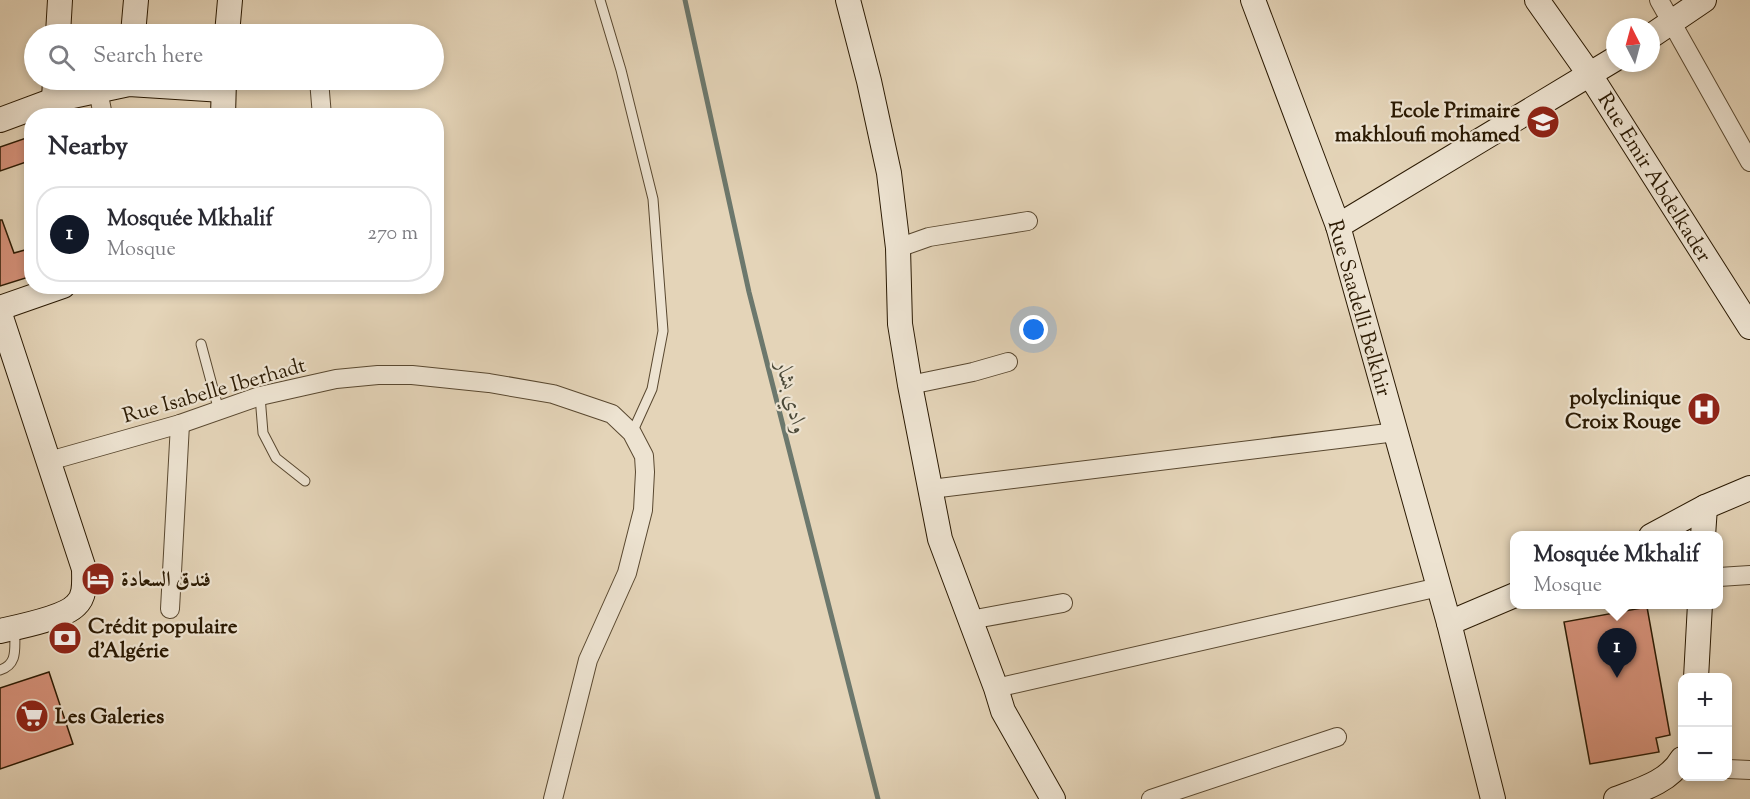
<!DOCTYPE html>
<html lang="en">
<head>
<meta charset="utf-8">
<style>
	body { margin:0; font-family:"Sorts Mill Goudy",Amiri,serif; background:#f7f7f7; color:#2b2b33 }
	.controls { position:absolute; right:18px; bottom:18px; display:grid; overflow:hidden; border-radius:12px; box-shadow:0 3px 9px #0003 }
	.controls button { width:54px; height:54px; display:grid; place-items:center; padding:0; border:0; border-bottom:2px solid #e1e1e2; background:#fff; color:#2b2b33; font:30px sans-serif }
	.compass { position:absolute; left:1606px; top:18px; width:54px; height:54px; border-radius:50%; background:#fff; box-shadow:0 3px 9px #0003; rotate:354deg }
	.you { position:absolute; left:1034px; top:330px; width:21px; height:21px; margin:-15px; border:4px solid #fff; border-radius:50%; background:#1a73e8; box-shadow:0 0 0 9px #1a73e833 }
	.badge { display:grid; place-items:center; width:39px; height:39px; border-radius:50%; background:#111827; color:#fff; font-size:20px; font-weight:700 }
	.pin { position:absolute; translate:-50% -50px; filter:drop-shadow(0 2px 3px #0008) }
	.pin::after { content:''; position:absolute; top:32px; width:21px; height:18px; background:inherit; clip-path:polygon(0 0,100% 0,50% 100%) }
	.popup { position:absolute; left:1510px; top:531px; width:213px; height:78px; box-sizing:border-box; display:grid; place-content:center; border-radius:12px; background:#fff; filter:drop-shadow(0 2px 4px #0005); font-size:20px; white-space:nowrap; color:#7c7c81 }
	.popup b { font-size:22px; color:#2b2b33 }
	.popup::after { content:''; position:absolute; left:50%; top:100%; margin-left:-12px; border:12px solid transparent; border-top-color:#fff }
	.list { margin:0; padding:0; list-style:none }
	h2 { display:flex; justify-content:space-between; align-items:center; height:78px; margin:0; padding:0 24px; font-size:26px }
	h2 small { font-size:20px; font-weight:400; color:#7c7c81 }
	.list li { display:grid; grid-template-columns:39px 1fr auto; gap:18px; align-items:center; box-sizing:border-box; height:96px; margin:0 12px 12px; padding:0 12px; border:2px solid #e1e1e2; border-radius:24px }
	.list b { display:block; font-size:22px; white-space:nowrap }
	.list p { margin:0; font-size:20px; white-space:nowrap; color:#7c7c81 }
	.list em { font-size:20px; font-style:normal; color:#7c7c81 }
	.icon { flex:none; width:33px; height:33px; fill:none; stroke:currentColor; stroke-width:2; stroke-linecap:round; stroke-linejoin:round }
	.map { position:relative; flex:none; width:1750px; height:799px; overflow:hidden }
	.search { position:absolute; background:#fff; box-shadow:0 3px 9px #0003; left:24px; top:24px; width:420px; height:66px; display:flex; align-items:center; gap:15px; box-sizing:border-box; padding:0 21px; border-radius:33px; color:#7c7c81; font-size:22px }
	.panel { position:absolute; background:#fff; box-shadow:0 3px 9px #0003; left:24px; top:108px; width:420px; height:186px; border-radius:24px }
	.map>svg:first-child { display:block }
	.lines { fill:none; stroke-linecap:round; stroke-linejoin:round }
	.stream { stroke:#6c786d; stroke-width:5 }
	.building { fill:#d7927b; stroke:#2b1a03; stroke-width:1.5 }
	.lane-casing { stroke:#594830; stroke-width:11 }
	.street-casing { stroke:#594830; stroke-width:20 }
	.secondary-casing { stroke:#2b1a03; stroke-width:26 }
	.lane { stroke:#ede3d1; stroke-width:9 }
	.street { stroke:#ede3d1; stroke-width:18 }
	.secondary { stroke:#ede3d1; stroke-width:24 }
	.labels { text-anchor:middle; stroke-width:4.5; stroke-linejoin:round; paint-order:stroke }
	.poi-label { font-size:21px; font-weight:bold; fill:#2b1a03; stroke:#ede3d1; text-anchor:start }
	.street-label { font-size:21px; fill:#2b1a03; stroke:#ede3d1 }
	.water-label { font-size:22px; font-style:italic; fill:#4b4938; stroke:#ede3d1 }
</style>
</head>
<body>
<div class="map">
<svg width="1750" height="799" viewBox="0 0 1750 799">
	<rect width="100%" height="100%" fill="#e4d4b8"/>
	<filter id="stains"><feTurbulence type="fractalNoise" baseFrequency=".00333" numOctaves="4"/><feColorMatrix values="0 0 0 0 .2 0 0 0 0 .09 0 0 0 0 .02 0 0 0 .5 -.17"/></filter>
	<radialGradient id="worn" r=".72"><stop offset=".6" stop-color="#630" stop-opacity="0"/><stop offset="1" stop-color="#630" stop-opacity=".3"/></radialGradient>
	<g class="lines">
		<polyline class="stream" points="685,0 749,292 878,799"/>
	</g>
	<g class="building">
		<polygon points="32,136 32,160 0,171 0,147"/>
		<polygon points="0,220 2,220 14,253 32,248 32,276 0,286"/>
		<polygon points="1647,607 1670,735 1656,738 1659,752 1590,764 1564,622"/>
		<polygon points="49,672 73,744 0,769 0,688"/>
	</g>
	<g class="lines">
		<g class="lane-casing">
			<g id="lane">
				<polyline points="600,0 621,70 653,199 663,331 652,389 632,433"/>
				<polyline points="201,344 219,411"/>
				<polyline points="260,396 263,433 276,458 305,481"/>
				<path d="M0 670C19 664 14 647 15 630"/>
			</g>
		</g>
		<g class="street-casing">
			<g id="street">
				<polyline points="1659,0 1750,162"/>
				<polyline points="319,80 322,116"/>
				<polyline points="98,90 103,116"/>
				<polyline points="898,248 929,237 1028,221"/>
				<polyline points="910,385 973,372 1008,362"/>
				<polyline points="49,461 180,424 260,396 336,379 378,375 412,375 489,383 553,394 612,414 632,433 644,456 645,472 643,510 627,573 588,660 553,799"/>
				<polyline points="931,489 1396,432"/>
				<polyline points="1719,577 1750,575"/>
				<polyline points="170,609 180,424"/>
				<polyline points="970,620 1063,603"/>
				<polyline points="996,688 1439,587"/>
				<polyline points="1728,769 1750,770"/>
				<polyline points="1151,799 1337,737"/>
			</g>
		</g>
		<g class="secondary-casing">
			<g id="secondary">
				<polyline points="848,0 869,81 889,173 898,248 900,324 910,385 940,539 996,688 1003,711 1053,799"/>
				<polyline points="1253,0 1338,226 1449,623"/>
				<polyline points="1537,0 1590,75 1750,327"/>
				<polyline points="58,34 60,0"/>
				<polyline points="133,34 136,0"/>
				<polyline points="227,34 230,0"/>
				<polyline points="1651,36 1704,0"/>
				<polyline points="54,100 55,80"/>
				<polyline points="223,116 224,80"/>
				<polyline points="0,120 54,100 129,84 223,90"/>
				<polyline points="1338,226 1615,59"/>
				<polyline points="0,308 63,286"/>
				<path d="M0 314 84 569C84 581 86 596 76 605 64 618 18 627 0 631"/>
				<polyline points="1651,536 1705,507 1750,488"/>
				<polyline points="1703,536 1705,507"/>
				<polyline points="1696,678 1700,604"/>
				<polyline points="1493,799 1449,623 1515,595"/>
				<path d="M1616 799C1640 790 1669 782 1682 759"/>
			</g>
		</g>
		<use href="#lane" class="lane"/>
		<use href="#street" class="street"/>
		<use href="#secondary" class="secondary"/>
	</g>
	<defs>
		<g id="school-disc" transform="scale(1.725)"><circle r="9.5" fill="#8f2418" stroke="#ede3d1"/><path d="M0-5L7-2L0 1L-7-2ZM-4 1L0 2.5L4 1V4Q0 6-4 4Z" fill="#fff"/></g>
		<g id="hospital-disc" transform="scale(1.725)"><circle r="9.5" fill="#8f2418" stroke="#ede3d1"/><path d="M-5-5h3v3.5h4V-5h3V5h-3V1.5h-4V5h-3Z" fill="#fff"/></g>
		<g id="hotel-disc" transform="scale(1.725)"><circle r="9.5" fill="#8f2418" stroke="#ede3d1"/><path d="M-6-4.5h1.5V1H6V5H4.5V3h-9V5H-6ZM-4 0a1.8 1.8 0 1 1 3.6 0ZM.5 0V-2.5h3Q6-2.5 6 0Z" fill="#fff"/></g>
		<g id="bank-disc" transform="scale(1.725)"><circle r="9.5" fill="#8f2418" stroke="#ede3d1"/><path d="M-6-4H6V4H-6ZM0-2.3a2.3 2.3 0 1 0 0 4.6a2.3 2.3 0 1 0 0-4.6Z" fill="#fff"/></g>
		<g id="supermarket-disc" transform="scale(1.725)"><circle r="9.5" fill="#8f2418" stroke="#ede3d1"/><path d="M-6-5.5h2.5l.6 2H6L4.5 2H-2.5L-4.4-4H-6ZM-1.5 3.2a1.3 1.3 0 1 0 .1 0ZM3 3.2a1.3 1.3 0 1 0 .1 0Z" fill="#fff"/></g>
	</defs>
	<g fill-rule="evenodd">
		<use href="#school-disc" x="1543" y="122"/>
		<use href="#hospital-disc" x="1704" y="409"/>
		<use href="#hotel-disc" x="98" y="579"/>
		<use href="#bank-disc" x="65" y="638"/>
		<use href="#supermarket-disc" x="32" y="716"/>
	</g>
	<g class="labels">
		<g class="poi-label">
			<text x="1520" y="117" text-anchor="end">Ecole Primaire<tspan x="1520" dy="24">makhloufi mohamed</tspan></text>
			<text x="1681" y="404" text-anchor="end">polyclinique<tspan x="1681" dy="24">Croix Rouge</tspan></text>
			<text x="121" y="586">فندق السعادة</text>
			<text x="88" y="633">Crédit populaire<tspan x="88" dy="24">d'Algérie</tspan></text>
			<text x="55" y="723">Les Galeries</text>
		</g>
		<g class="street-label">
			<text transform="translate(1655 177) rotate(58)" y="7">Rue Emir Abdelkader</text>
			<text transform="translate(1360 308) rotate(74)" y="7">Rue Saadelli Belkhir</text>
			<text transform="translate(214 390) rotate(-16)" y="7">Rue Isabelle Iberhadt</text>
		</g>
		<g class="water-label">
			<text transform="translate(793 397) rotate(76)" y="8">وادي بشار</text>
		</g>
	</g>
	<rect width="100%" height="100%" filter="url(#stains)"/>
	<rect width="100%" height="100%" fill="url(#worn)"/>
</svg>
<div class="controls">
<button>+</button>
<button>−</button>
</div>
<svg class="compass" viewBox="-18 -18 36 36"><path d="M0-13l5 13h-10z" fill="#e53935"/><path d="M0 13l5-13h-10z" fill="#7c7c81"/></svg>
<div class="you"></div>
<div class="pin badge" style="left:1617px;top:678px">1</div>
<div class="popup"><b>Mosquée Mkhalif</b>Mosque</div>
<div class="search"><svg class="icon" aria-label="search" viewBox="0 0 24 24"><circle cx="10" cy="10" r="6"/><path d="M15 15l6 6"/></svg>Search here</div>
<section class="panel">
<h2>Nearby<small></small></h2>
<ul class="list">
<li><span class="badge">1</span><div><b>Mosquée Mkhalif</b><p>Mosque</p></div><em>270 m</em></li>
</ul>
</section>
</div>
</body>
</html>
